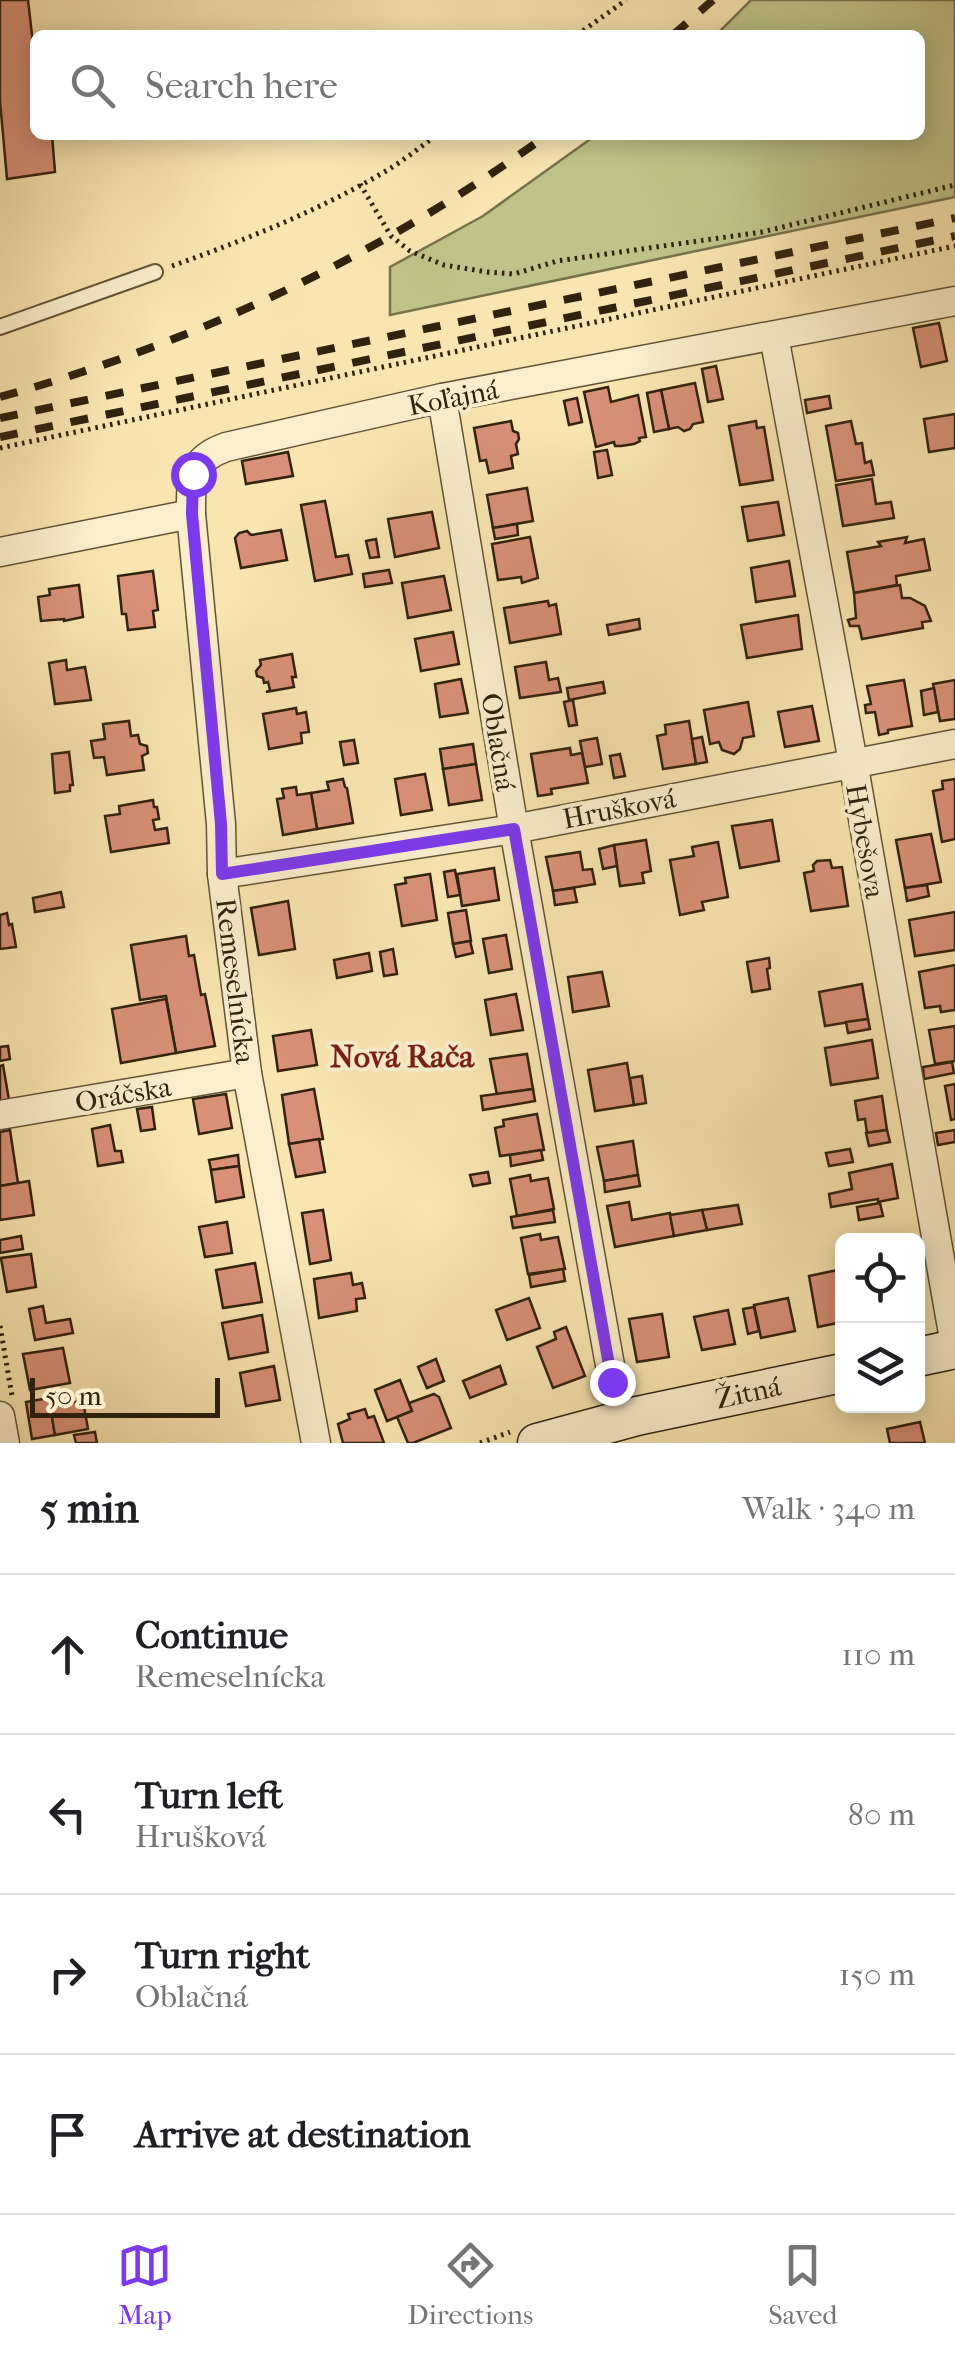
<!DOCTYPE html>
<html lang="en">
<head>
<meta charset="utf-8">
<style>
	body { margin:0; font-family:"IM FELL French Canon",serif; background:#f2f2f2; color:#202124 }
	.controls { position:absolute; right:30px; bottom:30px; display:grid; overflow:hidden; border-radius:15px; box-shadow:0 5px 25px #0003 }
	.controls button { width:90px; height:90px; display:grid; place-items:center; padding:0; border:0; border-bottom:2px solid #e0e0e0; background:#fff; color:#202124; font:50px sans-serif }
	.scale { position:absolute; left:30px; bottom:25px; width:190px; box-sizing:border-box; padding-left:10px; border:5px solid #31220d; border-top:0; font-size:28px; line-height:35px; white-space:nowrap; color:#31220d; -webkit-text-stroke:8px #faeecc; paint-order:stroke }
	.stop { position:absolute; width:30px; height:30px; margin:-22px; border:8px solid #7c3aed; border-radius:50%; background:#fff }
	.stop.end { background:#7c3aed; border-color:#fff; box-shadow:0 2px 10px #0008 }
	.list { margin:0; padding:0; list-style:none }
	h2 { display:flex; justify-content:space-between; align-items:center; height:130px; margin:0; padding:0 40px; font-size:42px }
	h2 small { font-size:32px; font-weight:400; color:#757577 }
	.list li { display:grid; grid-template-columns:65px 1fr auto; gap:30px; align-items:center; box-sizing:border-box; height:160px; padding:0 40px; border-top:2px solid #e0e0e0 }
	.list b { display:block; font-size:38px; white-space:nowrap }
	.list p { margin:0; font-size:32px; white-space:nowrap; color:#757577 }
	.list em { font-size:32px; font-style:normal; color:#757577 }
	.icon { flex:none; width:55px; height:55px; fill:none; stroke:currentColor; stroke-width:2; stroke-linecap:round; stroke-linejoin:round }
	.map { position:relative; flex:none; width:955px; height:1443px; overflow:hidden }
	.search { position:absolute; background:#fff; box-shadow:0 5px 25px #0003; left:30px; right:30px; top:30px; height:110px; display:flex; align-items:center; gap:25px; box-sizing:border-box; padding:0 35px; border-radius:15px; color:#757577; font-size:38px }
	.sheet { height:770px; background:#fff }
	nav { display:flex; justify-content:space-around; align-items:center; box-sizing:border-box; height:140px; border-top:2px solid #e0e0e0; background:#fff; font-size:28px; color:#757577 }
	nav a { display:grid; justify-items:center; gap:5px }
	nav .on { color:#7c3aed }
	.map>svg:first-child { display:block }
	.green { fill:#c0c389; stroke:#78724b; stroke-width:2.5 }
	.building { fill:#d89078; stroke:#31220d; stroke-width:2.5 }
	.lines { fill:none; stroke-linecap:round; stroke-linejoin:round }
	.service-casing { stroke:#635336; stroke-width:18 }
	.minor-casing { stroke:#635336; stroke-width:31 }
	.secondary-casing { stroke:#31220d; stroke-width:41 }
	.path { stroke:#31220d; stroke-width:5; stroke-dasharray:2.5 5; stroke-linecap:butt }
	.service { stroke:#faeecc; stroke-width:14 }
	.minor { stroke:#faeecc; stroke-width:28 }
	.secondary { stroke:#faeecc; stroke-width:38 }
	.rail { stroke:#31220d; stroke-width:8; stroke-dasharray:18 18; stroke-linecap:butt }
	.route { stroke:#7c3aed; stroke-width:12 }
	.labels { text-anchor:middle; stroke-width:8; stroke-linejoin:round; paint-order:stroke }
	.street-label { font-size:28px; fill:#31220d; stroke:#faeecc }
	.quarter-label { font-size:32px; font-weight:bold; fill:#7a1f14; stroke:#faeecc }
</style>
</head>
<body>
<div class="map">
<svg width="955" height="1443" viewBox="0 0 955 1443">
	<rect width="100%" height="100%" fill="#f8e5b1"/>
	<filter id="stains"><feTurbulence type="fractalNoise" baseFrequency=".002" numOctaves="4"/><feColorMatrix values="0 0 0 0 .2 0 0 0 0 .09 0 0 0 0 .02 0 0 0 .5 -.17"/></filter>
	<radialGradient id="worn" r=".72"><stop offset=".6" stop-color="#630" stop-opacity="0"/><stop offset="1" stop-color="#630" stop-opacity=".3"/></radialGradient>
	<polygon class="green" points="751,0 955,0 955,197 390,315 390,267 483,216 596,135 920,135 920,35 716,35"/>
	<g class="building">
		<polygon points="0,0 28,0 35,61 35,135 52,135 55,172 7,179 0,101"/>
		<polygon points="939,323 947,361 921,367 913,328"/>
		<polygon points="716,366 723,399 708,402 702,369"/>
		<polygon points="695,383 703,422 693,424 690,429 684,431 678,427 669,429 661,390"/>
		<polygon points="608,387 611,402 638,395 646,437 639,438 640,441 634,444 621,446 615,446 614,442 596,447 584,392"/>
		<polygon points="661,390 669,429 654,432 647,393"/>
		<polygon points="829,396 831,408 807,413 805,400"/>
		<polygon points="577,398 582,422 569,425 564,401"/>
		<polygon points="955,414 955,448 929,452 924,419"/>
		<polygon points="511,421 513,431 518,433 519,439 516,444 518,454 511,456 513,468 489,473 486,460 480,461 474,428"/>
		<polygon points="756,421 757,428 764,427 773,480 740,485 729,426"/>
		<polygon points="851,421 856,444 862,443 865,463 871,461 874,475 836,481 826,426"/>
		<polygon points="607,450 612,475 598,478 594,452"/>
		<polygon points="288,452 293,476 246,484 242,461"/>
		<polygon points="872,479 876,504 891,502 894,518 843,526 836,485"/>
		<polygon points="527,488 533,521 493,528 487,495"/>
		<polygon points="325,501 336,557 348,555 352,574 315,581 301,505"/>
		<polygon points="778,502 784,535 748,541 742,507"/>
		<polygon points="432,512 439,548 395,557 388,519"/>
		<polygon points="517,524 518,535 495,539 493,528"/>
		<polygon points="281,530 287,560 241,568 235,538 239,533 247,531 251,535"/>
		<polygon points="530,537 538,578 522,583 521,577 498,580 492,544"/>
		<polygon points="907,537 905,543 924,539 930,570 896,576 897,585 854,593 847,552 881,546 878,542"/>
		<polygon points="376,539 379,557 370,558 366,541"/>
		<polygon points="789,561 795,596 756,602 751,568"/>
		<polygon points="389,570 392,583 365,587 363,574"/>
		<polygon points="153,571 158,610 153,611 155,627 128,630 126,614 122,614 118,576"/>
		<polygon points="444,576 451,610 408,618 402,583"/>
		<polygon points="79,585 83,617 64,621 64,619 41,621 38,597 50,595 49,589"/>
		<polygon points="900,585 902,598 910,598 925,606 931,621 922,622 923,628 862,639 859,626 850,626 848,620 856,618 854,593"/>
		<polygon points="548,601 549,606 556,604 561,634 510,643 504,608"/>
		<polygon points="798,615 802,649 747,658 741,625"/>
		<polygon points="639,619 640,629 609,635 607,625"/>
		<polygon points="453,632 459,664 421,671 415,639"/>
		<polygon points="292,654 296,677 292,677 294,687 266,692 270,690 268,682 264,683 263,678 257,676 256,671 261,665 260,660"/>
		<polygon points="66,660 67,670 85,667 91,700 55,704 49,663"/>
		<polygon points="546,662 549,680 558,678 561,692 520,698 515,667"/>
		<polygon points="461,679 468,713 440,717 435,684"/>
		<polygon points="904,680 912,726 888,730 888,733 879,735 875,712 866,713 865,705 871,704 867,686"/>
		<polygon points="955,680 955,719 940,721 933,684"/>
		<polygon points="603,682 605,693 569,700 567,688"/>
		<polygon points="934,688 938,712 924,715 921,691"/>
		<polygon points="573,700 577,725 569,726 564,702"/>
		<polygon points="748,702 754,736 743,738 740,749 734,754 722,750 719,742 710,744 704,710"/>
		<polygon points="812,706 819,741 785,747 778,712"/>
		<polygon points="296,708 297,714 306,712 309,732 301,733 302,743 269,749 263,714"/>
		<polygon points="129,721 131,736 138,735 140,744 147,746 148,753 142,756 144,770 107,775 104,757 94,758 91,741 105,739 103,724"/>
		<polygon points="689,721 696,764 663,769 657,736 666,734 665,725"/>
		<polygon points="702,737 707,762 696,764 692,739"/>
		<polygon points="597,738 602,764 585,767 580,741"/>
		<polygon points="354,740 358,763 344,765 340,742"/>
		<polygon points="473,744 476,764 443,769 440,749"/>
		<polygon points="570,748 571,755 582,753 588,783 551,789 552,794 538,796 531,754"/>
		<polygon points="69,752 73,785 70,785 70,791 55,793 52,754"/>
		<polygon points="620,754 625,776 614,778 610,756"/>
		<polygon points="476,764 482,800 449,805 443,769"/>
		<polygon points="425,774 432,810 401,815 395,779"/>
		<polygon points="343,779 345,787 347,788 353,823 317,829 311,793 329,790 327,782"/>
		<polygon points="955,779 955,839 942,842 933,791 943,789 942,781"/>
		<polygon points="296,787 297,795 311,793 317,829 283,835 277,799 284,798 282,789"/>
		<polygon points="153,800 154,807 157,807 159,819 153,820 155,830 167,828 169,843 111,852 105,816 120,814 119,806"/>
		<polygon points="772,820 779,861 740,868 732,826"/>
		<polygon points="931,834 941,882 905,888 896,840"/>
		<polygon points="646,840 651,871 642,873 644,883 620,886 614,845"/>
		<polygon points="718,842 728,897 702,902 704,910 680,915 670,860 694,856 692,847"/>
		<polygon points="614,845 617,866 603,869 599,849"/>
		<polygon points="580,852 583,870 592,869 595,884 553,891 546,857"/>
		<polygon points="830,860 832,868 842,867 848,906 811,911 804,873 814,871 813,865 817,861"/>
		<polygon points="494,868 499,900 462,906 457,874"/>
		<polygon points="455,870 460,895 448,897 444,872"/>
		<polygon points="430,874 437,920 402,926 395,885 406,883 405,878"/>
		<polygon points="927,885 929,896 907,901 905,888"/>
		<polygon points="574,888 577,902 555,905 553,891"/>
		<polygon points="61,892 64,907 35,912 33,898"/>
		<polygon points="288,901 295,949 259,955 251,908"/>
		<polygon points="466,910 471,941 453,944 448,913"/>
		<polygon points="955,912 955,950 915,956 909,920"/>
		<polygon points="7,913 9,925 12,924 16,947 0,949 0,915"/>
		<polygon points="506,935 512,969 489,973 483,939"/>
		<polygon points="186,936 189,956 194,955 201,995 205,994 215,1046 176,1053 166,996 140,1000 131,945"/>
		<polygon points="470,941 473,953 456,957 453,944"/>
		<polygon points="393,949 397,974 384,976 380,952"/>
		<polygon points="369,953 372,971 337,978 334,960"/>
		<polygon points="769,958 770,968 767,969 770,989 752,992 747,962"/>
		<polygon points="955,965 955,1010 941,1012 940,1006 925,1008 919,972"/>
		<polygon points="602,972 609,1006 573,1012 568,977"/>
		<polygon points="862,984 868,1019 825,1026 819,992"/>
		<polygon points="516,994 523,1030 491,1035 485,1000"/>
		<polygon points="166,999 176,1053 121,1063 112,1009"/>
		<polygon points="868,1019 870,1029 848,1033 846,1022"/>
		<polygon points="955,1026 955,1061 935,1064 929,1030"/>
		<polygon points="311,1030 317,1065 278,1071 273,1036"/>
		<polygon points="872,1040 878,1078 831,1085 825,1048"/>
		<polygon points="8,1046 10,1059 0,1061 0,1047"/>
		<polygon points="527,1054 533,1089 497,1095 490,1059"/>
		<polygon points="952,1062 954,1073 924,1079 923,1067"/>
		<polygon points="627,1063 634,1105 595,1111 588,1070"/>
		<polygon points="3,1065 9,1100 0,1101 0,1066"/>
		<polygon points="642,1076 646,1103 634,1105 630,1078"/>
		<polygon points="955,1084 955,1119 951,1120 945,1086"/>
		<polygon points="314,1089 323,1139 289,1144 282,1095"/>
		<polygon points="533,1089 535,1101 483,1110 481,1096"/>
		<polygon points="226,1094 232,1128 199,1134 193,1099"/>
		<polygon points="882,1096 887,1130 867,1133 865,1119 858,1120 855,1101"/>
		<polygon points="152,1107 155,1129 141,1131 137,1109"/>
		<polygon points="537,1114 544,1150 500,1156 495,1128 504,1126 503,1120"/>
		<polygon points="110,1125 115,1151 121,1151 123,1162 98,1166 92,1129"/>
		<polygon points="10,1130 18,1183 0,1186 0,1132"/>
		<polygon points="887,1130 890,1142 869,1146 866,1133"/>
		<polygon points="955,1130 955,1142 938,1145 936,1133"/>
		<polygon points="319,1139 325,1172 296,1177 289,1144"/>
		<polygon points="633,1141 638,1175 604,1181 597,1147"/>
		<polygon points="850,1149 853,1162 829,1166 826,1153"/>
		<polygon points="541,1150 543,1160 511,1166 510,1155"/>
		<polygon points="238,1155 239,1166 211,1170 209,1160"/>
		<polygon points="892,1164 898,1198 878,1202 878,1199 831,1207 829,1194 852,1189 849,1173"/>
		<polygon points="239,1166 244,1197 216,1202 211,1170"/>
		<polygon points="488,1172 490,1183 473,1186 470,1175"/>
		<polygon points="530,1175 531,1181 548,1178 554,1209 517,1216 510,1179"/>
		<polygon points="638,1175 640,1186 605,1192 604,1181"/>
		<polygon points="29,1181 34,1215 0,1220 0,1186"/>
		<polygon points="629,1202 632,1220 670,1213 674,1236 615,1247 607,1206"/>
		<polygon points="880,1203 883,1216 859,1220 857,1207"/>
		<polygon points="738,1205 742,1224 707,1230 702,1210"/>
		<polygon points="323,1210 331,1260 310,1264 302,1213"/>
		<polygon points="553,1210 555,1222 513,1228 511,1217"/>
		<polygon points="702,1210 707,1230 674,1236 670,1215"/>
		<polygon points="227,1222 232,1253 205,1257 199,1227"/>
		<polygon points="540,1234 541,1240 558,1237 565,1269 528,1274 521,1238"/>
		<polygon points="21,1236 23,1249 0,1253 0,1240"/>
		<polygon points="31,1254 36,1287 7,1292 1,1258"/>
		<polygon points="255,1263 262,1302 223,1308 216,1270"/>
		<polygon points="563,1269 565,1281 531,1287 529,1275"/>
		<polygon points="842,1269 842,1322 818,1327 809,1276"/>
		<polygon points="351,1273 353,1285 362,1283 365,1298 356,1299 357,1311 319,1318 314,1279"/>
		<polygon points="529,1298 540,1328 507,1340 496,1310"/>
		<polygon points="788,1298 795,1331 761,1338 754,1305"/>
		<polygon points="43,1306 46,1323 70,1319 73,1333 35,1340 29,1309"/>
		<polygon points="754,1307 759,1331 748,1334 743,1309"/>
		<polygon points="728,1310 735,1344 702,1350 694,1317"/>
		<polygon points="662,1314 669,1357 637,1362 629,1319"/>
		<polygon points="262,1315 268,1352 229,1359 222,1323"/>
		<polygon points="566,1327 585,1376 553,1388 537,1347 556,1339 554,1332"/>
		<polygon points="63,1348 70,1383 30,1390 23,1354"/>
		<polygon points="436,1359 444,1381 427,1388 418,1367"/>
		<polygon points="274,1366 280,1400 246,1406 240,1373"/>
		<polygon points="500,1366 506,1384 470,1398 463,1381"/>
		<polygon points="400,1380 412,1411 387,1421 375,1390"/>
		<polygon points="434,1394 439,1397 451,1428 413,1443 408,1443 397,1417 412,1411 409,1403"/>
		<polygon points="49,1398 55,1435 32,1439 26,1402"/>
		<polygon points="83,1401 88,1429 55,1435 50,1406"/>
		<polygon points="365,1409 368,1418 374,1416 384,1443 343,1443 338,1424 350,1419 348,1414"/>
		<polygon points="920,1422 925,1443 890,1443 887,1429"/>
		<polygon points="95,1432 97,1443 76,1443 74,1435"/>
	</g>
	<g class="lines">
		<g class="service-casing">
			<polyline id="service" points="0,327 155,272"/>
		</g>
		<g class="minor-casing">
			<g id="minor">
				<polyline points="774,336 853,762 955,1345"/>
				<polyline points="442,398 514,829 613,1382"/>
				<polyline points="0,552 191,514"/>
				<polyline points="222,874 514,829 955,744"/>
				<polyline points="0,1115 247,1073"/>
				<polyline points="0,1416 5,1443"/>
				<path d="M316 1443 247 1073 222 874 221 824 191 514C191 481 189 460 226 447L442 398 955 301"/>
			</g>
		</g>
		<g class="secondary-casing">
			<g id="secondary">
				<polyline points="918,1357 955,1349"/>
				<polyline points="537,1443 637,1416 842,1373"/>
			</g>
		</g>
		<g class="path">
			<polyline points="577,35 626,0"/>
			<polyline points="360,184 391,236 410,251 444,265 487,272 514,274 557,261 762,232 955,185"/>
			<path d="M172 266C245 240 318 211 386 171 403 161 420 147 437 135"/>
			<polyline points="0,448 955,246"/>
			<polyline points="0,1326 12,1396"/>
			<polyline points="480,1443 510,1432"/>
		</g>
		<use href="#service" class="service"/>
		<use href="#minor" class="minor"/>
		<use href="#secondary" class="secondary"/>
		<g class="rail">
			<polyline points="673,35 713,0"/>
			<path d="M0 397C197 342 382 255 547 135"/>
			<polyline points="0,418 955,218"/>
			<polyline points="0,437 955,236"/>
		</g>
	</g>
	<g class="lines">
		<polyline class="route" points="193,474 192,514 221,824 222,874 514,829 612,1382"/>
	</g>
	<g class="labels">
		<g class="street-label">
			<text transform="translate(453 397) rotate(-11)" y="10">Koľajná</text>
			<text transform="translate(499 742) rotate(81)" y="10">Oblačná</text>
			<text transform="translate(619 808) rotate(-11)" y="10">Hrušková</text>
			<text transform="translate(866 841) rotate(80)" y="10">Hybešova</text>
			<text transform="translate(236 981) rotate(83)" y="10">Remeselnícka</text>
			<text transform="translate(123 1094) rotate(-10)" y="10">Oráčska</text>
			<text transform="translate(748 1392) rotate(-12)" y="10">Žitná</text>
		</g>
		<g class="quarter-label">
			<text x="402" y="1067">Nová Rača</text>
		</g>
	</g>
	<rect width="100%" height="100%" filter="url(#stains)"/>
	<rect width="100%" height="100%" fill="url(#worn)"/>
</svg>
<div class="controls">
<button><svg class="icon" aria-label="locate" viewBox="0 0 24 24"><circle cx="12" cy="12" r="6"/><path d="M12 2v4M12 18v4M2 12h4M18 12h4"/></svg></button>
<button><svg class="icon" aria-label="layers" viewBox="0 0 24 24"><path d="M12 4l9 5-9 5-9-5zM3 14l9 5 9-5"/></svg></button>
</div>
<div class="scale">50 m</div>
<div class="stop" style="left:193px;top:474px"></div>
<div class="stop end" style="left:612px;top:1382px"></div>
<div class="search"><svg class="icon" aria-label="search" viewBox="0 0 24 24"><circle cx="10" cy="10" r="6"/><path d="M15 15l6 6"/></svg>Search here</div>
</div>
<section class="sheet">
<h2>5 min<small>Walk · 340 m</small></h2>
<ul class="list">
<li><svg class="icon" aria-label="ahead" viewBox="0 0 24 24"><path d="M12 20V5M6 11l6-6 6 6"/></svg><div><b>Continue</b><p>Remeselnícka</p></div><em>110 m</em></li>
<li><svg class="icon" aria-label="left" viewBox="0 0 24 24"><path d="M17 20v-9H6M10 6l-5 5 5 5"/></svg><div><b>Turn left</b><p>Hrušková</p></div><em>80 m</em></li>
<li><svg class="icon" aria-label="right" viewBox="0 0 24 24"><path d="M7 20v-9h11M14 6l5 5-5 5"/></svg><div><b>Turn right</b><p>Oblačná</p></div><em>150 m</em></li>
<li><svg class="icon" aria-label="arrive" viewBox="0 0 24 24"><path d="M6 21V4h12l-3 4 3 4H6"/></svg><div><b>Arrive at destination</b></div></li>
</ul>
</section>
<nav>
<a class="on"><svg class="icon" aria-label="map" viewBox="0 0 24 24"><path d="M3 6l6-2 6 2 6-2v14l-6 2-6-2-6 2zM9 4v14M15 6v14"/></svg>Map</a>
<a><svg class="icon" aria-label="directions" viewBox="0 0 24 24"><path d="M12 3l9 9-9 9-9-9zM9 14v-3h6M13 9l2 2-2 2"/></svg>Directions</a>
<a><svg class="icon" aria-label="saved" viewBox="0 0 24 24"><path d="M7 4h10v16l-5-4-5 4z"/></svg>Saved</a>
</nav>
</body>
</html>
